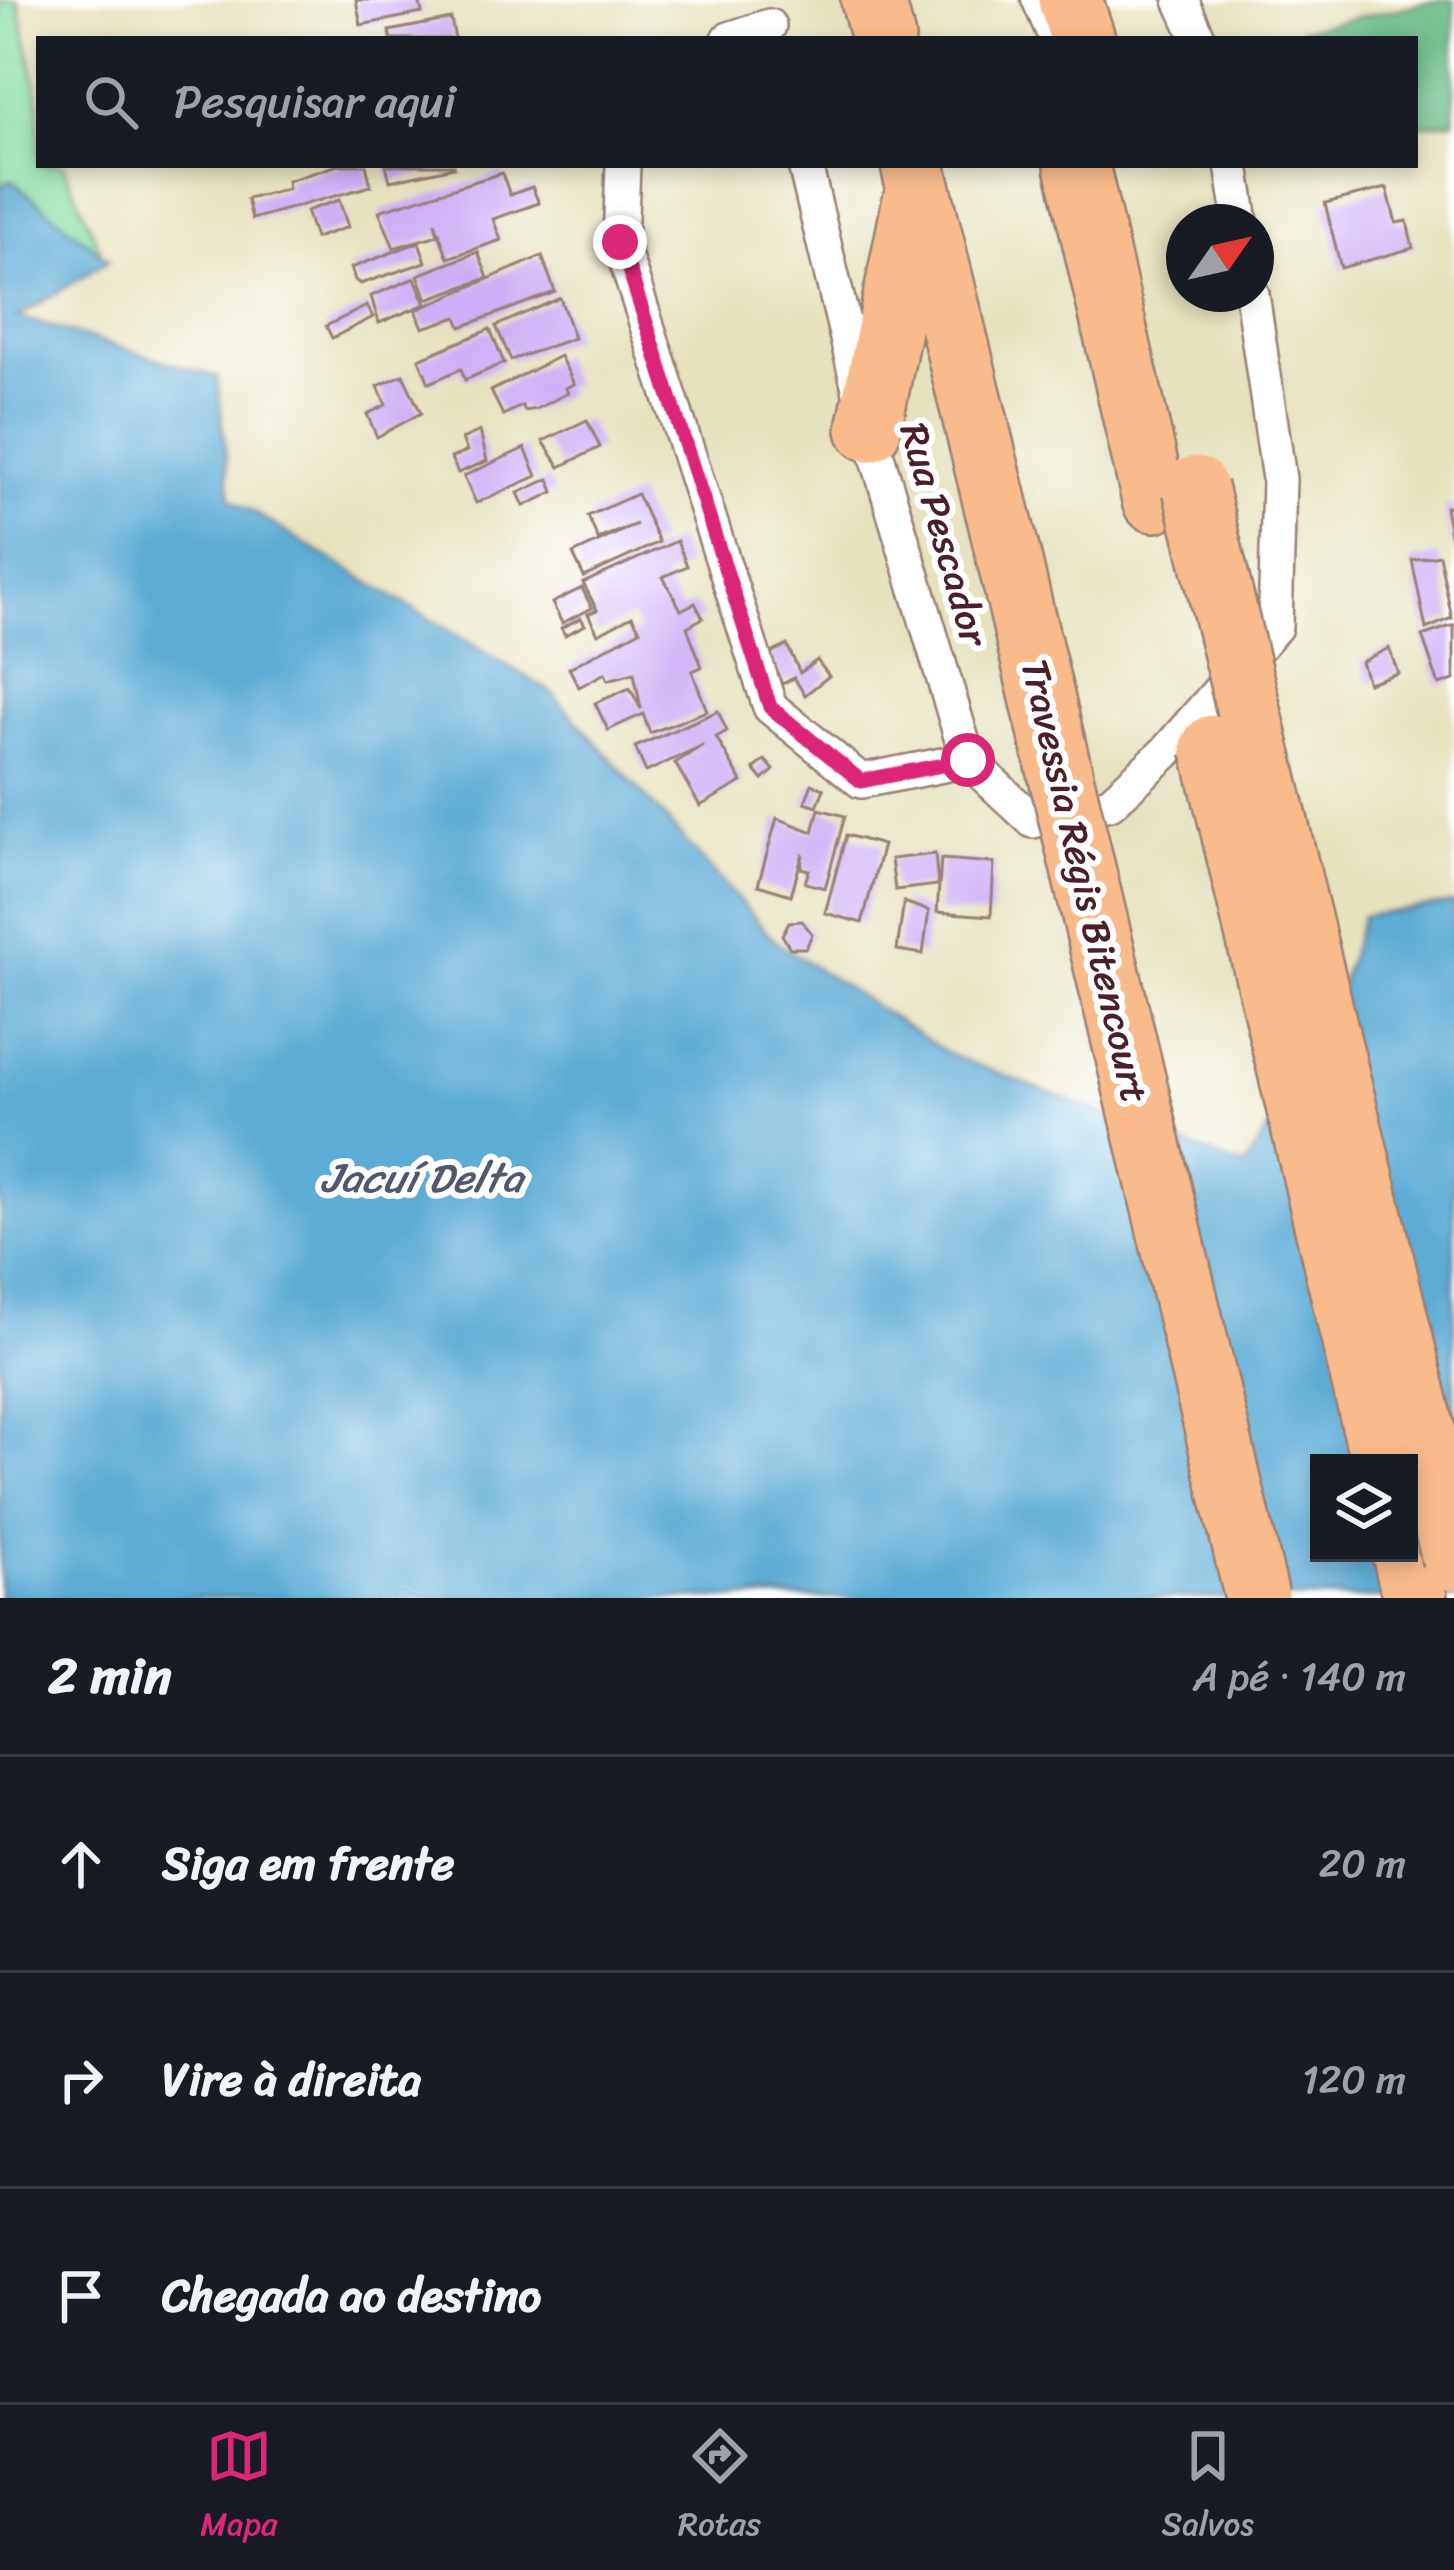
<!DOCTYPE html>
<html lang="pt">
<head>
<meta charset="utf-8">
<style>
	body { margin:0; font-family:Sriracha,sans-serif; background:#242831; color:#f1f3f6 }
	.controls { position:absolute; right:36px; bottom:36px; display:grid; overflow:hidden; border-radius:0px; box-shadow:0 6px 18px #0003 }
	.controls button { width:108px; height:108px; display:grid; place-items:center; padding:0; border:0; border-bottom:3px solid #363941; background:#171b24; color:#f1f3f6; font:60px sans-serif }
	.compass { position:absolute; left:1166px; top:204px; width:108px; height:108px; border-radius:50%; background:#171b24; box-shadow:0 6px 18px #0003; rotate:56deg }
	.stop { position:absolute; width:36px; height:36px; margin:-27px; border:9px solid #db2777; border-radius:50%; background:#fff }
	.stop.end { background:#db2777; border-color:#fff; box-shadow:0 3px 12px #0008 }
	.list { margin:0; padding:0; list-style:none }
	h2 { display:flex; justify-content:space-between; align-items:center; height:156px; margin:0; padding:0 48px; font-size:51px }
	h2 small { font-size:39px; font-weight:400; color:#9ea1a6 }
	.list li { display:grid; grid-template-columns:78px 1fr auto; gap:36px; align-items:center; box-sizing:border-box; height:216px; padding:0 48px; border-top:3px solid #363941 }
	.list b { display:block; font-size:45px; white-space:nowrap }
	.list em { font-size:39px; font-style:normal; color:#9ea1a6 }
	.icon { flex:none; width:66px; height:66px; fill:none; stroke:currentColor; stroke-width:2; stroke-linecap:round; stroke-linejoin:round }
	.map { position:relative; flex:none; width:1454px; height:1598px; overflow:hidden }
	.search { position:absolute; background:#171b24; box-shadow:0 6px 18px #0003; left:36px; right:36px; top:36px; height:132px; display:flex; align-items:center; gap:30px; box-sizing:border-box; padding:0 42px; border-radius:0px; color:#9ea1a6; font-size:45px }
	.sheet { height:804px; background:#171b24 }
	nav { display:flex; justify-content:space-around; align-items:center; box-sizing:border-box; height:168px; border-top:3px solid #363941; background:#171b24; font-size:33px; color:#9ea1a6 }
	nav a { display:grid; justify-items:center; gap:6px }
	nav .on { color:#db2777 }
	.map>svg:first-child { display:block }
	.green { fill:#83dda3; stroke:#667e67; stroke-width:3 }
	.forest { fill:#6abc89; stroke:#5a6e5a; stroke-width:3 }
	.water { fill:#5bacd6; stroke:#526680; stroke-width:3; fill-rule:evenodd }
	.building { fill:#cdaff7 }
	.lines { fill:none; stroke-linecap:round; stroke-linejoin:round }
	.lane-casing { stroke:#988074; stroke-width:21 }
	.street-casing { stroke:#988074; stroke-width:38 }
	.highway-casing { stroke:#988074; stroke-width:68 }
	.lane { stroke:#fff; stroke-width:16 }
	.street { stroke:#fff; stroke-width:33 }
	.highway { stroke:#fabb8c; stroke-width:63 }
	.highway-bridge-casing { stroke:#988074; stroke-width:68; stroke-linecap:butt }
	.highway-bridge { stroke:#fabb8c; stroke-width:63 }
	.route { stroke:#db2777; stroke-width:15 }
	.labels { text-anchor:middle; stroke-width:12; stroke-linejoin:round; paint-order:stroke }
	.street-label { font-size:39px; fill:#4a1f2b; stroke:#fff }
	.water-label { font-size:42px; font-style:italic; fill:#51576f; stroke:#fff }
</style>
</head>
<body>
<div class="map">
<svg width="1454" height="1598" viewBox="0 0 1454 1598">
	<rect width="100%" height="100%" fill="#fff"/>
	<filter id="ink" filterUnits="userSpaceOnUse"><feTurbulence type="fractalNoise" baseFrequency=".00833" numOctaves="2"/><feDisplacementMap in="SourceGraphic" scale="24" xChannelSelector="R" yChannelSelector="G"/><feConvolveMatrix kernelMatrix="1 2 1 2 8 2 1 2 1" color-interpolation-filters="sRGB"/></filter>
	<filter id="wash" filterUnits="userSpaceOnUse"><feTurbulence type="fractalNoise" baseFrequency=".004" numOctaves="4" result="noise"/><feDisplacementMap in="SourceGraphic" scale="48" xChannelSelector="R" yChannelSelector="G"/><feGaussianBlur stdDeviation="2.7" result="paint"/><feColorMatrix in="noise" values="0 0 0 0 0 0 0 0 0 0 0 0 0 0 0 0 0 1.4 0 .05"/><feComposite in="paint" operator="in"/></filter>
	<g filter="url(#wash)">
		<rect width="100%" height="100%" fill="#e6e1be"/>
		<polygon class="green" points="0,0 18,0 39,100 39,165 63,165 103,256 11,180 0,188"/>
		<polygon class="forest" points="1440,0 1454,0 1454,121 1415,126 1415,39 1295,39 1300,30"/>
		<path class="water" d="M11 180 109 260 18 317 217 377 231 499 551 692 776 942 950 1055 1244 1167 1323 1044 1362 916 1454 903V1598H0V188ZM1319 1463H1409V1553H1319Z"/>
		<g id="blocks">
			<g class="building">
				<polygon points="356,0 419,0 422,13 361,25"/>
				<polygon points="451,19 455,39 391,39 389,31"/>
				<polygon points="338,165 366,165 371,186 252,219 247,199 288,189 287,181"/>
				<polygon points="386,165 454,165 454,167 390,181"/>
				<polygon points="502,173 510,195 532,187 539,203 493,219 501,240 448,258 435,222 438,235 394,248 379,211"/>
				<polygon points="1387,188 1396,223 1407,221 1413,248 1341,268 1325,203"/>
				<polygon points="339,200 348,227 315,238 306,211"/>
				<polygon points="419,242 426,262 360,284 355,280 351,268"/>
				<polygon points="478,252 488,278 427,299 418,275"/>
				<polygon points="542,256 555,292 461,327 457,317 423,328 416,310"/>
				<polygon points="415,278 426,304 379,323 371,296"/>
				<polygon points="560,298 574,338 511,360 496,326"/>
				<polygon points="367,306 373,317 332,338 326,326"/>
				<polygon points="490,329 504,363 465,380 461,369 429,383 419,359"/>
				<polygon points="560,356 574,384 565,388 568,393 536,409 525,411 522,406 503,415 491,391"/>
				<polygon points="403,375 421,413 377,437 367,414 386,405 378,386"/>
				<polygon points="587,420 600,447 560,467 543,441"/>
				<polygon points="480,431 487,461 458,473 451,458 467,451 462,439"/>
				<polygon points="525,448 537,476 476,503 464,476"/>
				<polygon points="549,479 554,492 524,506 518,493"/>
				<polygon points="637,494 659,542 584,577 573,554 637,524 598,539 588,516"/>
				<polygon points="1454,505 1454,545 1452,546 1445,507"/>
				<polygon points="677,541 687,566 663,577 681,610 695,603 703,618 687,627 702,667 692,671 707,711 650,733 643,714 608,730 595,703 630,688 641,709 634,673 608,680 605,673 579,687 569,668 640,630 632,616 598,634 588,614 597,610 583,583"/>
				<polygon points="1439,555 1452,618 1426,629 1412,560"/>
				<polygon points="582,588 592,608 562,623 552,603"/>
				<polygon points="581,618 585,625 565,635 561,628"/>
				<polygon points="1454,625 1454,680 1439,685 1422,636"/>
				<polygon points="787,645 800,673 817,660 829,676 805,695 794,678 782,684 768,655"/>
				<polygon points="1389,648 1398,673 1368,683 1361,662"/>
				<polygon points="718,711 727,731 716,737 742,782 700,806 675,763 703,745 646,772 635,747"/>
				<polygon points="765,760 774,770 763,780 754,769"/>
				<polygon points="812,784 824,789 817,806 805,802"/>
				<polygon points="819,809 845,816 825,888 805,883 809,870 801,868 803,853 791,895 758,885 777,818 813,832"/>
				<polygon points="846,835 883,845 862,923 825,913"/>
				<polygon points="935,854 938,885 895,890 891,859"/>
				<polygon points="941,859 994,863 991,916 937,912"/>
				<polygon points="904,902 929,911 923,954 897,950"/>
				<polygon points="802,921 812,934 806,948 790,948 782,935 789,922"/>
			</g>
		</g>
	</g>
	<g filter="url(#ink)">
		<use href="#blocks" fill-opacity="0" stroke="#988074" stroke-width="3"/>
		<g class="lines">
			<g class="lane-casing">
				<polyline id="lane" points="1030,0 1047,39"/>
			</g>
			<g class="street-casing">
				<g id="street">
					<polyline points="1181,0 1199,39"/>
					<polyline points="729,39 769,26"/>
					<polyline points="623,165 620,242 770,707 861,781 968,760"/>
					<polyline points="805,165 869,429 968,760 1033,821 1110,803 1165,753 1275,627 1279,479 1252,294"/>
					<polyline points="1232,165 1241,222"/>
				</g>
			</g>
			<g class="highway-casing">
				<g id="highway">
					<polyline points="873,0 883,39"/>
					<polyline points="1070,0 1083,39"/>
					<polyline points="913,165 1006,546"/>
					<polyline points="1077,165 1154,500"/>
					<polyline points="869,429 914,204"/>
					<polyline points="1404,1553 1415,1598"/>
				</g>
			</g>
			<use href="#lane" class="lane"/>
			<use href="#street" class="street"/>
			<use href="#highway" class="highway"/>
			<g class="highway-bridge-casing">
				<g id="highway-bridge">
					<polyline points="1195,488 1454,1559"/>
					<polyline points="1006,546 1257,1598"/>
					<polyline points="1213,747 1383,1463"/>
				</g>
			</g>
			<use href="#highway-bridge" class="highway-bridge"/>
		</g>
	</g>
	<g class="lines" filter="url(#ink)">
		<polyline class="route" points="620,242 770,707 861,781 968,760"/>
	</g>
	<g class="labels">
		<g class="street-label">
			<text transform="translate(945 534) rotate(74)" y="14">Rua Pescador</text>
			<text transform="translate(1086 881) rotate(77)" y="14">Travessia Régis Bitencourt</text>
		</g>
		<g class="water-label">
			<text x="422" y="1192">Jacuí Delta</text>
		</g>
	</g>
</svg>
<div class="controls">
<button><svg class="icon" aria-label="layers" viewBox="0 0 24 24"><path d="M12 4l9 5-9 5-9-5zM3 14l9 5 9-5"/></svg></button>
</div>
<svg class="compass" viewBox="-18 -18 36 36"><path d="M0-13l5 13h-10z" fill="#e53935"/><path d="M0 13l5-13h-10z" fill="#9ea1a6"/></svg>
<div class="stop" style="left:968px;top:760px"></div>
<div class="stop end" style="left:620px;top:242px"></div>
<div class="search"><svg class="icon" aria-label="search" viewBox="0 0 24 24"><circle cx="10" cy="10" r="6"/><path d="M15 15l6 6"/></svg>Pesquisar aqui</div>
</div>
<section class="sheet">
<h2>2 min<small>A pé · 140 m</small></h2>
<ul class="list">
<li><svg class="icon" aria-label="ahead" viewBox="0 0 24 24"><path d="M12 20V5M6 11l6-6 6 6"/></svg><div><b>Siga em frente</b></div><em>20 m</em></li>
<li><svg class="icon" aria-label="right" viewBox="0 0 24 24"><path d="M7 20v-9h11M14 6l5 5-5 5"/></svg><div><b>Vire à direita</b></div><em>120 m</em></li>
<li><svg class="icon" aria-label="arrive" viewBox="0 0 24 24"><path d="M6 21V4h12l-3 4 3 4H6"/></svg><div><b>Chegada ao destino</b></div></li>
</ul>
</section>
<nav>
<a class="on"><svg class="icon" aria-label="map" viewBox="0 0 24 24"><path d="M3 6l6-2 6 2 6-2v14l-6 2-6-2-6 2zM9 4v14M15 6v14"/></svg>Mapa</a>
<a><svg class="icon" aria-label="directions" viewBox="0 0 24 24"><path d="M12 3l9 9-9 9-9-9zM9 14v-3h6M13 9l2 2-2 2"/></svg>Rotas</a>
<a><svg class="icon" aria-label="saved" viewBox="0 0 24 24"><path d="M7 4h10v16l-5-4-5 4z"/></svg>Salvos</a>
</nav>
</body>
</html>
